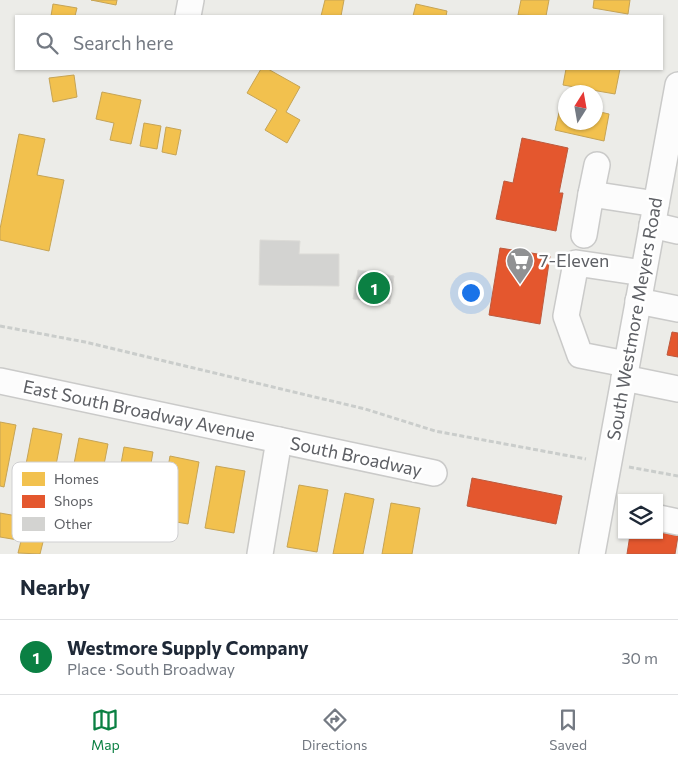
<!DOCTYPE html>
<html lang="en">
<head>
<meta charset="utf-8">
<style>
	body { margin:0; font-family:Commissioner,sans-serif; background:#f6f6f7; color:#1f2937 }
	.controls { position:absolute; right:15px; bottom:15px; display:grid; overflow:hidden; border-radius:0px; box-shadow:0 1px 4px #0004 }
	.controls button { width:45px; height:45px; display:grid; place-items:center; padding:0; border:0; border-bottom:1px solid #e0e1e3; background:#fff; color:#1f2937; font:25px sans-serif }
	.compass { position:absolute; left:558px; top:85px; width:45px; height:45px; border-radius:50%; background:#fff; box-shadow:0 1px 4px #0004; rotate:11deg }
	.you { position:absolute; left:470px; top:292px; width:18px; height:18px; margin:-12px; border:4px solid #fff; border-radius:50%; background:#1a73e8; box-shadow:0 0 0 8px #1a73e833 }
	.badge { display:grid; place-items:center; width:32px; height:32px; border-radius:50%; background:#0b8043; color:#fff; font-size:16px; font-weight:700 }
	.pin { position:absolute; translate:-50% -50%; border:2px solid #fff; box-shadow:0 1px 5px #0006 }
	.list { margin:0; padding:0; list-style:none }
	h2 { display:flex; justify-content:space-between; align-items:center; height:65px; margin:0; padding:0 20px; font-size:21px }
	h2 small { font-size:16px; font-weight:400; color:#747a83 }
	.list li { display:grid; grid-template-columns:32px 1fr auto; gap:15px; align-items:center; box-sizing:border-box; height:75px; padding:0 20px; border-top:1px solid #e0e1e3 }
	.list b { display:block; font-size:19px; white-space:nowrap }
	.list p { margin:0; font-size:16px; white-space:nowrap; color:#747a83 }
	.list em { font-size:16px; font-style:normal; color:#747a83 }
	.icon { flex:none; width:28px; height:28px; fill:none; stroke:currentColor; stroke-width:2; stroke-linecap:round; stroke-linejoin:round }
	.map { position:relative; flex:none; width:678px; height:554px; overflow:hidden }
	.search { position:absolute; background:#fff; box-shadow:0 1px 4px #0004; left:15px; right:15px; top:15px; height:55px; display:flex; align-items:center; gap:12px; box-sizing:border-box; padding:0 18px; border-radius:0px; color:#747a83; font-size:19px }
	.sheet { height:140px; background:#fff }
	nav { display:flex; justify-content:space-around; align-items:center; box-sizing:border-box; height:70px; border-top:1px solid #e0e1e3; background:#fff; font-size:14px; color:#747a83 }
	nav a { display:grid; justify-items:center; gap:2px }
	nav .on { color:#0b8043 }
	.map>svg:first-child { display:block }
	.homes { fill:#f2c14e; stroke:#c6a455 }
	.shops { fill:#e4572e; stroke:#bc5a3e }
	.building { fill:#d3d3d1; stroke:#dcdbd7 }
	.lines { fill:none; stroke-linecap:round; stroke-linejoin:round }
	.minor-casing { stroke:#cacac9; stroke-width:28 }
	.path { stroke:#cacdcb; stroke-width:3; stroke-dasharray:5 2.5; stroke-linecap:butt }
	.minor { stroke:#fcfcfc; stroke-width:25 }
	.labels { text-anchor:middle; stroke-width:5; stroke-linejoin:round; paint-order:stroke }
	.poi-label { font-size:18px; fill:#5e6065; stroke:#fff; text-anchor:start }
	.street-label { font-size:18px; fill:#5e6065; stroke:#fff }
	.key { fill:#fff; stroke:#cfcfd1; stroke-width:1 }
	.key-label { font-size:14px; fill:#5e6065 }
</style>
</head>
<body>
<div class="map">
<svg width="678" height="554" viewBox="0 0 678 554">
	<rect width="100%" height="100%" fill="#ecece8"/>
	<g class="homes">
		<polygon points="91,0 117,0 116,5"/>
		<polygon points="325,0 344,0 341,16 321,16"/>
		<polygon points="521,0 549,0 546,16 518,15"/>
		<polygon points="594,0 630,0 628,14 593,8"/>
		<polygon points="53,4 77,8 75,16 51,16"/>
		<polygon points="416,4 447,11 446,16 413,16"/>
		<polygon points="261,69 268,69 300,87 286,112 300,120 287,143 265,130 277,110 247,93"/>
		<polygon points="566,69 620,69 615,94 563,85"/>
		<polygon points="74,75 77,97 53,102 49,78"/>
		<polygon points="102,92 141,100 131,144 110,140 114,123 96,119"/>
		<polygon points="561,104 566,105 566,122 596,122 596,111 609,114 604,141 555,130"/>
		<polygon points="144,123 161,126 157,149 140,146"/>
		<polygon points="166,127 181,130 176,155 162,152"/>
		<polygon points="19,134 45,139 37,175 64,180 49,251 0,240 0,229"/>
		<polygon points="0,422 16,425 4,487 0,486"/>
		<polygon points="33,428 62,434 50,496 21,490"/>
		<polygon points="79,438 108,444 96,506 67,500"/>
		<polygon points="124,447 153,452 142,515 113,509"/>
		<polygon points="170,456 199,462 188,524 159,519"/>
		<polygon points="216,466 245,471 234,533 205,528"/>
		<polygon points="299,485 328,490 317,552 287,547"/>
		<polygon points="345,493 374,499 363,554 333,554"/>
		<polygon points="391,503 420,508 412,554 382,554"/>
		<polygon points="0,513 23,517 18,540 0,537"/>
		<polygon points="23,533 44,538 40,554 18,553"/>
	</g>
	<g class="shops">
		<polygon points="522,138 568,148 559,193 563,193 556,231 496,219 504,181 513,183"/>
		<polygon points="500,248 550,256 540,324 489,315"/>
		<polygon points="672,332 678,333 678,357 667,355"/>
		<polygon points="472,478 562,496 556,524 467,506"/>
		<polygon points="659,532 678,536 675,554 627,554 630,535 659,535"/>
	</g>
	<g class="building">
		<polygon points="260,240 300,241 299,254 339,254 339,286 259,285"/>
		<polygon points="358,270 394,276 390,304 353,299"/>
	</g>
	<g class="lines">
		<g class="minor-casing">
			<g id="minor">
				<polyline points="188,16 191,0"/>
				<polyline points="591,194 597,165"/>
				<polyline points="652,225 678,231"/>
				<polyline points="584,235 591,194 656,204"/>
				<polyline points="638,301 678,309"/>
				<polyline points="626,364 580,355 566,316 576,263 643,273"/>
				<polyline points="624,378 678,389"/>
				<polyline points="0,381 434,473"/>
				<polyline points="659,518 678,522"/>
				<polyline points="260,554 279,440"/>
				<polyline points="592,554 678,85"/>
			</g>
		</g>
		<g class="path">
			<polyline points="0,326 85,342 365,409 435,431 586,459"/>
			<polyline points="629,467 678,476"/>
		</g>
		<use href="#minor" class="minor"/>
	</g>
	<defs>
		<g id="supermarket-pin" transform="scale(1.4375)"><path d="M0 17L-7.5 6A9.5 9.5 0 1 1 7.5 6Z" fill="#909193" stroke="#fff"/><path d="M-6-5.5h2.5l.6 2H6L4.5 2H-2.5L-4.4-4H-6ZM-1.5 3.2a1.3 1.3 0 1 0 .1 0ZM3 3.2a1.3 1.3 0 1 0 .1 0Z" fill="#fff"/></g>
	</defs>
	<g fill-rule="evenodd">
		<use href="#supermarket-pin" x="520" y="261"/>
	</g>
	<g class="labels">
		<g class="poi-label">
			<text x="539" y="267">7-Eleven</text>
		</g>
		<g class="street-label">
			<text transform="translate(635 319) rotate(-80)" y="6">South Westmore Meyers Road</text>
			<text transform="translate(139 411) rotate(12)" y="6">East South Broadway Avenue</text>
			<text transform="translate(356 457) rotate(12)" y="6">South Broadway</text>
		</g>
	</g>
	<rect x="12" y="462" width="166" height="80" rx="8" class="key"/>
	<rect x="22" y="472" width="23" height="14" fill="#f2c14e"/>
	<rect x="22" y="495" width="23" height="13" fill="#e4572e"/>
	<rect x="22" y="517" width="23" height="14" fill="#d3d3d1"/>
	<g class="key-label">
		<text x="54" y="484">Homes</text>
		<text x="54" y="506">Shops</text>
		<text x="54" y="529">Other</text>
	</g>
</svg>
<div class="controls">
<button><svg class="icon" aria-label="layers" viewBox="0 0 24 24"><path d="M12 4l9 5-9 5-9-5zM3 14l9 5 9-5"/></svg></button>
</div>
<svg class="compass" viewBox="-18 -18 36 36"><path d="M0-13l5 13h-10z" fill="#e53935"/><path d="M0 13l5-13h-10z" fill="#747a83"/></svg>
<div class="you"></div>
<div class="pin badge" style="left:374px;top:288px">1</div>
<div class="search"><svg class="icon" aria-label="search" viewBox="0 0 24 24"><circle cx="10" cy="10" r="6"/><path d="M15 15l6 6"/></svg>Search here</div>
</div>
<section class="sheet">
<h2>Nearby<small></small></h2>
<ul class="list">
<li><span class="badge">1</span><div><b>Westmore Supply Company</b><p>Place · South Broadway</p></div><em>30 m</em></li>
</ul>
</section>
<nav>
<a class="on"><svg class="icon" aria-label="map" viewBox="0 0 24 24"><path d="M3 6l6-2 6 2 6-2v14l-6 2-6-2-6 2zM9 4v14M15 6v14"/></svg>Map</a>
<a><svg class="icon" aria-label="directions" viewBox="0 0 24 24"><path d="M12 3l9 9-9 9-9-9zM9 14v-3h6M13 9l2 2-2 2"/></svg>Directions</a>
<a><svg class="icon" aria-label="saved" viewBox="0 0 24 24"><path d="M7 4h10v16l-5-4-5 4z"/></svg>Saved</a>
</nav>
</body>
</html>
